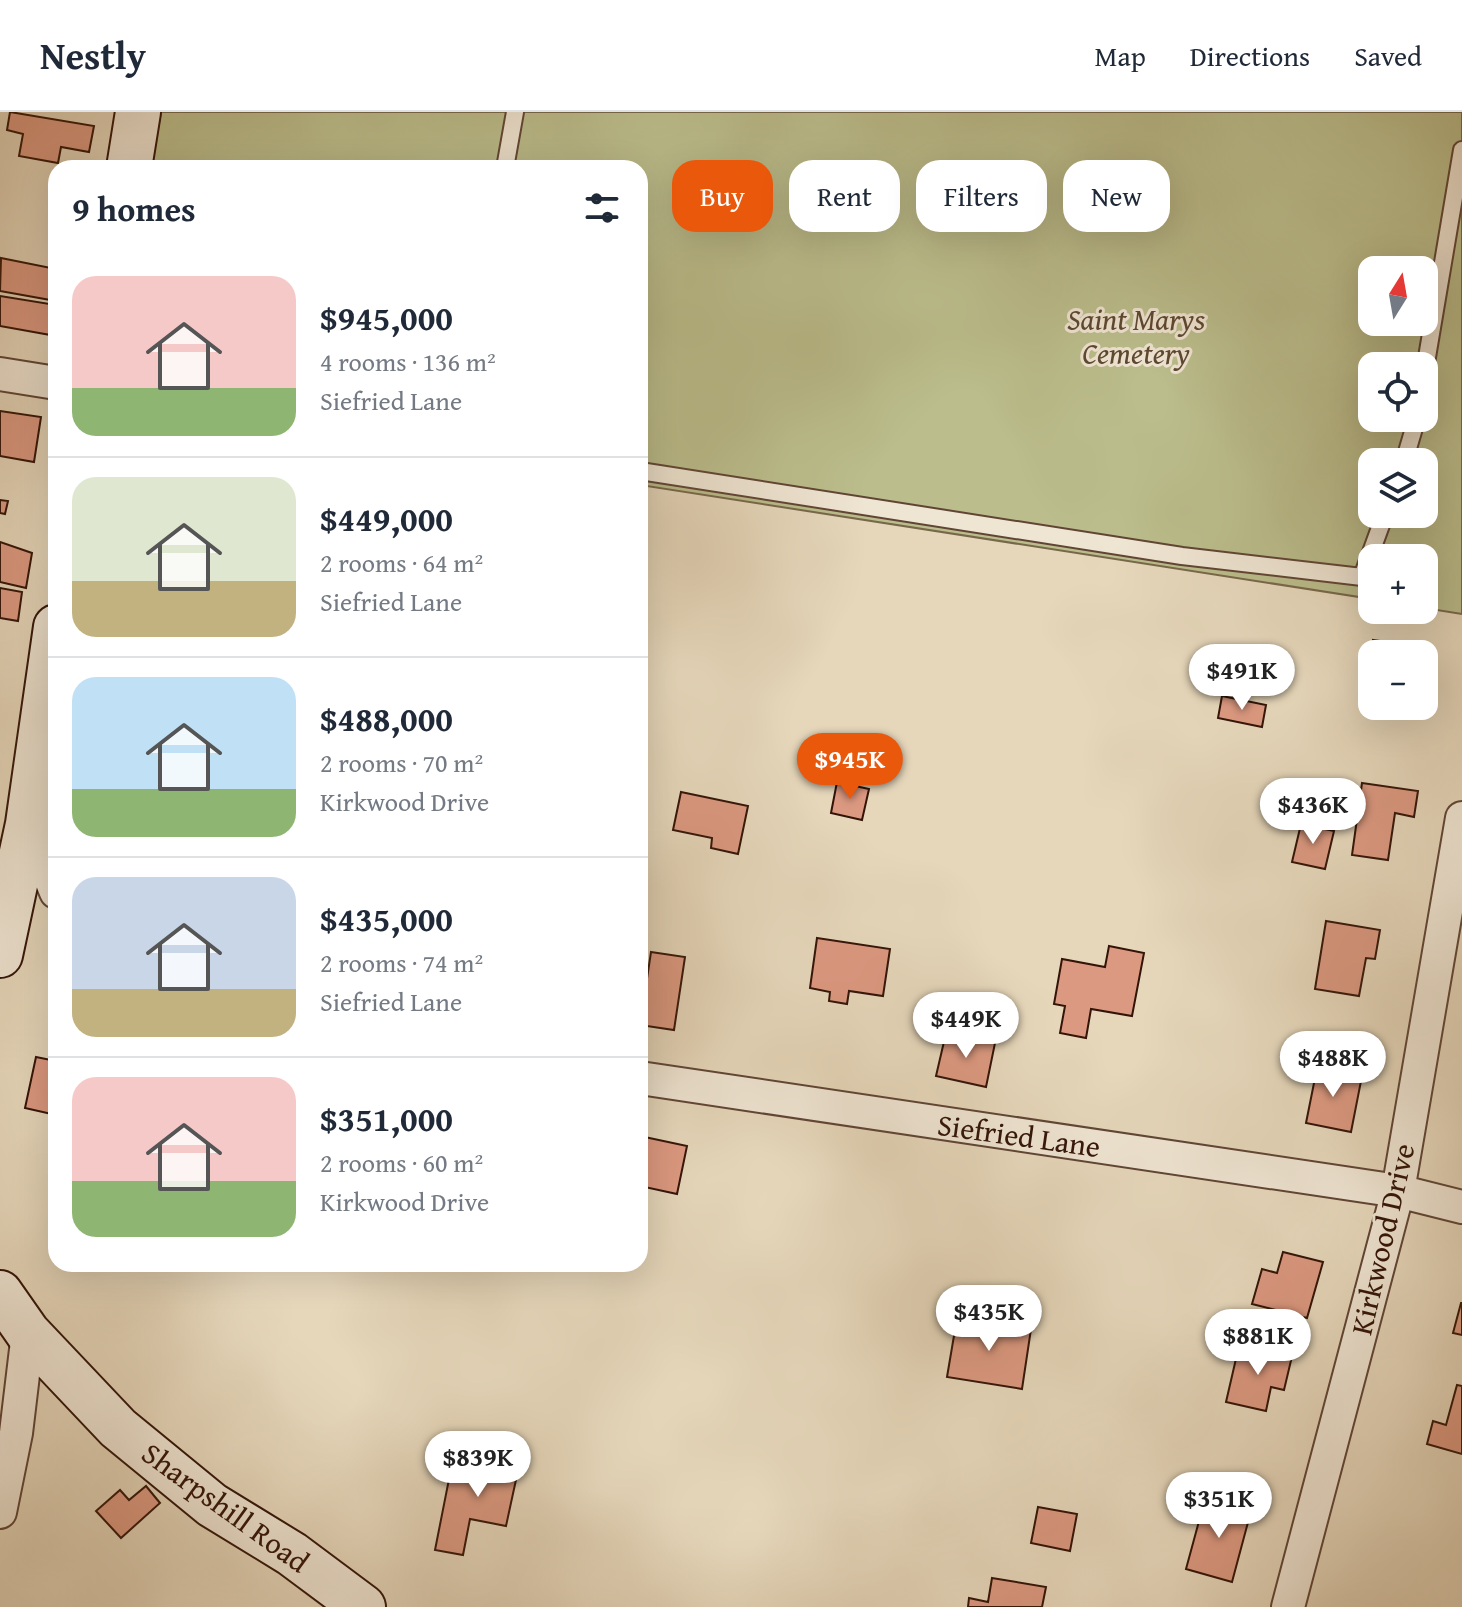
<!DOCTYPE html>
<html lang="en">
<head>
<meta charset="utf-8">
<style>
	:root { --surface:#fff; --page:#f2f2f3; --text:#1f2937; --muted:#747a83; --line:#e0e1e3; --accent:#ea580c }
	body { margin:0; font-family:"Gentium Book Plus",serif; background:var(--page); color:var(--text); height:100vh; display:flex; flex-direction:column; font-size:30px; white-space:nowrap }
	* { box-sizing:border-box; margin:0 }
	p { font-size:26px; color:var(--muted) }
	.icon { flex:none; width:44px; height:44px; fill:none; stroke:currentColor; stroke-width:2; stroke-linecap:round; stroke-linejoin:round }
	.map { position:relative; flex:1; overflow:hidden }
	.panel { position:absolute; left:48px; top:48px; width:600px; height:1112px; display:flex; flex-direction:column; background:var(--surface); border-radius:24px; box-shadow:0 8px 32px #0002 }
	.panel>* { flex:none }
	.top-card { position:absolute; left:672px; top:48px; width:670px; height:72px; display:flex; gap:16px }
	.needle { width:52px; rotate:11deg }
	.buttons { position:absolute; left:1358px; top:144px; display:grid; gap:16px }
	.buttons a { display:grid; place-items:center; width:80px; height:80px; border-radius:16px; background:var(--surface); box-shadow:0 8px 32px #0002; font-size:40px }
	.price { position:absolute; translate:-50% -68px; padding:0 18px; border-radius:28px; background:#fff; color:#222; font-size:26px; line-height:52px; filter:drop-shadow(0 2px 4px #0008) }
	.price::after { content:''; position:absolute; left:50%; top:48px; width:24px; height:18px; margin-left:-12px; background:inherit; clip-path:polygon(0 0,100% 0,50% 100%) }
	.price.on { background:var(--accent); color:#fff }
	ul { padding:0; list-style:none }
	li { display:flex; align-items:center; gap:24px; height:200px; padding:0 24px }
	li+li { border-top:2px solid var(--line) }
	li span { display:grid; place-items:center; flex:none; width:224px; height:160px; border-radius:24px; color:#555 }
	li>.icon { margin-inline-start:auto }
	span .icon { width:96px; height:96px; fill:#fffc; stroke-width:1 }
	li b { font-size:34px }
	h2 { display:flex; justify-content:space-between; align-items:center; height:96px; padding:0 24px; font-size:34px }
	.pill { padding:0 28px; border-radius:24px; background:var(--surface); box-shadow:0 8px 32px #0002; font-size:28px; line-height:72px }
	.pill.on { background:var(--accent); color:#fff }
	header { display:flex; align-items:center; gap:48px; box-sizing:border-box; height:112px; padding:0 40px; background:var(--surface); border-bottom:2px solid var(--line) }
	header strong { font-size:38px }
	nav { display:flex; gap:44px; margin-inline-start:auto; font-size:28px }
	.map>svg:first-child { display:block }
	.green { fill:#bbbd8c; stroke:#77684a; stroke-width:2; fill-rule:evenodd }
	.building { fill:#dc9981; stroke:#331408; stroke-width:2 }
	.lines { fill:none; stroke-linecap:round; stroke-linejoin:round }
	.lane-casing { stroke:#604535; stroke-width:20 }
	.street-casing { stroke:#604535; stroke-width:36 }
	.secondary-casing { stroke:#331408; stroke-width:48 }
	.lane { stroke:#efe5d3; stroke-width:16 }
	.street { stroke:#efe5d3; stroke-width:32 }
	.secondary { stroke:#efe5d3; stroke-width:44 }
	.labels { text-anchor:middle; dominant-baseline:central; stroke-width:6; stroke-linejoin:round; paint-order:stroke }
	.park-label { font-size:30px; font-style:italic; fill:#5c4730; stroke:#efe5d3 }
	.street-label { font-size:30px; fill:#331408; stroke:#efe5d3 }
</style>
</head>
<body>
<header>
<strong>Nestly</strong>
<nav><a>Map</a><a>Directions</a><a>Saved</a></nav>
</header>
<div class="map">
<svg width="1462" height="1495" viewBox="0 0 1462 1495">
	<rect width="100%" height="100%" fill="#e6d7bb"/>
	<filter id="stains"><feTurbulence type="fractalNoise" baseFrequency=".0025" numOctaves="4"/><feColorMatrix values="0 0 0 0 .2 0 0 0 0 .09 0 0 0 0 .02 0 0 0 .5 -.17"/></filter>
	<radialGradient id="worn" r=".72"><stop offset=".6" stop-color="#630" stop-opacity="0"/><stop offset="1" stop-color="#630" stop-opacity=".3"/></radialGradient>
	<!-- green -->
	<path class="green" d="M161,0H1462V502L1424,496V446H1372V487L640,373V56H151ZM1372,158H1424V210H1372ZM1372,254H1424V306H1372ZM1372,350H1424V402H1372Z"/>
	<!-- building -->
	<g class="building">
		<polygon points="10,0 94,14 89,40 61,35 58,51 19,44 23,22 7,18"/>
		<polygon points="1,146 56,157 56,189 0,179"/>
		<polygon points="0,184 56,193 56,224 0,214"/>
		<polygon points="0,299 41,305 34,350 0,344"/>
		<polygon points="640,378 646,379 641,414 640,413"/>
		<polygon points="0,388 8,389 5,402 0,401"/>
		<polygon points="0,430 32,441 26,476 0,470"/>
		<polygon points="0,476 22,480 18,509 0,506"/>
		<polygon points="1373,528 1416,534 1415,542 1372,542 1372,594 1408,594 1407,603 1364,598"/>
		<polygon points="1222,584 1266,593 1262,615 1218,606"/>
		<polygon points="837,670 869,677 862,708 831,701"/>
		<polygon points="1362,671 1418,679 1414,705 1395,701 1388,748 1352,743"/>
		<polygon points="681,680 748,694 738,742 711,736 712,726 673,718"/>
		<polygon points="1301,712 1334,719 1325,757 1292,750"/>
		<polygon points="1326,809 1380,818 1375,847 1366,846 1359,884 1315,877"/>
		<polygon points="817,826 890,837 883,884 849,879 847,892 829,889 830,880 810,876"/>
		<polygon points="1109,834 1144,841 1132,904 1091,897 1086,926 1060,921 1065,894 1054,892 1062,847 1105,855"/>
		<polygon points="651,840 685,845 674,918 640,913"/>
		<polygon points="946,921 995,931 986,975 936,964"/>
		<polygon points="36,945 56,949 56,1003 25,996"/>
		<polygon points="1319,946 1336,950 1333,963 1361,969 1351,1020 1306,1011"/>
		<polygon points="640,1024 687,1034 677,1082 640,1074"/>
		<polygon points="1283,1140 1323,1150 1307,1206 1252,1192 1262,1157 1277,1161"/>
		<polygon points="1461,1191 1462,1191 1462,1223 1453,1221"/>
		<polygon points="957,1206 1031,1217 1022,1277 947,1265"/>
		<polygon points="1262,1233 1293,1240 1284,1278 1271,1275 1266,1299 1226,1290 1238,1238 1259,1243"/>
		<polygon points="1457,1273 1462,1274 1462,1342 1427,1332 1433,1309 1446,1313"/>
		<polygon points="490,1334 522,1340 506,1414 470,1407 463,1443 435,1438 451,1357 483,1364"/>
		<polygon points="146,1374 160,1391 121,1426 96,1399 120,1378 129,1388"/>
		<polygon points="1205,1387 1251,1399 1232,1470 1186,1457"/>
		<polygon points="1038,1395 1077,1402 1070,1439 1031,1431"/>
		<polygon points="992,1466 1046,1475 1042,1495 968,1495 969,1486 988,1490"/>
	</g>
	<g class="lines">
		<defs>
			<g id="lane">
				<polyline points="505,56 515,0"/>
				<polyline points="1424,263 1462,38"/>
				<polyline points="1404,350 1417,306"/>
				<polyline points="640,359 1182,444 1362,465 1385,402"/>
			</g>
			<g id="street">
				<polyline points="0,262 56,271"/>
				<polyline points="28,712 56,780"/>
				<polyline points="640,966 1398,1079 1462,1095"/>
				<polyline points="0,1400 16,1321 28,1221"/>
				<polyline points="1288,1495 1398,1079 1462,706"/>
			</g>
			<g id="secondary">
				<polyline points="129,56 138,0"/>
				<polyline points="0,843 28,712 56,515"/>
				<polyline points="0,1181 28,1221 118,1316 212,1393 292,1442 363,1495"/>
			</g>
		</defs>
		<!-- lane casing -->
		<use href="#lane" class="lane-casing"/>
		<!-- street casing -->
		<use href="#street" class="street-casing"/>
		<!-- secondary casing -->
		<use href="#secondary" class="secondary-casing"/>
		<!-- lane -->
		<use href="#lane" class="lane"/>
		<!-- street -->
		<use href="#street" class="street"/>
		<!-- secondary -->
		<use href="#secondary" class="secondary"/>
	</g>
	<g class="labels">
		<!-- park labels -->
		<g class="park-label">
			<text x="1136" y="207">Saint Marys<tspan x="1136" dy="34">Cemetery</tspan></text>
		</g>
		<!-- street labels -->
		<g class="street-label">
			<text transform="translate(1019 1023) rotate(8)">Siefried Lane</text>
			<text transform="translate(1382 1127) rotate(-77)">Kirkwood Drive</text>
			<text transform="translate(226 1395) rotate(36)">Sharpshill Road</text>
		</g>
	</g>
	<rect width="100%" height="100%" filter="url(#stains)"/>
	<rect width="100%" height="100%" fill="url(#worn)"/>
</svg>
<div class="buttons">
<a><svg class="needle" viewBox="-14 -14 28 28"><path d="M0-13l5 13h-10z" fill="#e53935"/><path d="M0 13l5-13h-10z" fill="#747a83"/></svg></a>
<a><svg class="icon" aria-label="locate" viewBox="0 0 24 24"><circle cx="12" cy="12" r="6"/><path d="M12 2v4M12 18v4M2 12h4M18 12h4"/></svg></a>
<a><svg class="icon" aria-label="layers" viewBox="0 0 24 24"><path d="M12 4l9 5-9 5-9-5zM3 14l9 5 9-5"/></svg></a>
<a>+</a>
<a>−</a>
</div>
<b class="price" style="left:1242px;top:600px">$491K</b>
<b class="price on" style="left:850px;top:689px">$945K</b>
<b class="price" style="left:1313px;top:734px">$436K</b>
<b class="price" style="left:966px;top:948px">$449K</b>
<b class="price" style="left:1333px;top:987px">$488K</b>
<b class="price" style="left:989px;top:1241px">$435K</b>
<b class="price" style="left:1258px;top:1265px">$881K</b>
<b class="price" style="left:478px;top:1387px">$839K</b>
<b class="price" style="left:1219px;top:1428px">$351K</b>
<div class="top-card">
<a class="pill on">Buy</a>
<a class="pill">Rent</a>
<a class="pill">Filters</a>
<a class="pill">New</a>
</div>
<section class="panel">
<h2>9 homes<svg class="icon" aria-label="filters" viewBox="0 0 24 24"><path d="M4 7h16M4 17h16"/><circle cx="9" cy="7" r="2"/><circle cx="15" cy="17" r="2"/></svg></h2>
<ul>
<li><span style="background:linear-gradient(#f6c9c9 70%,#8fb573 0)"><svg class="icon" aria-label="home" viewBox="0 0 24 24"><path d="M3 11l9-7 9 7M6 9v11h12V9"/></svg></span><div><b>$945,000</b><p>4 rooms · 136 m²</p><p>Siefried Lane</p></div></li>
<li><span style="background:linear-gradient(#dfe7d0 65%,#c2b280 0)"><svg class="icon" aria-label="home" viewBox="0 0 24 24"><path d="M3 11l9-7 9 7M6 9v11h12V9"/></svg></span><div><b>$449,000</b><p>2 rooms · 64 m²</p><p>Siefried Lane</p></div></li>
<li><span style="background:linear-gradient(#bfe0f5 70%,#8fb573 0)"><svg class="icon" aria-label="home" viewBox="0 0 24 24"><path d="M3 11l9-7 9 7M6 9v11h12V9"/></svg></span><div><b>$488,000</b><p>2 rooms · 70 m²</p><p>Kirkwood Drive</p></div></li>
<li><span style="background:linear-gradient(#c9d6e8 70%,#c2b280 0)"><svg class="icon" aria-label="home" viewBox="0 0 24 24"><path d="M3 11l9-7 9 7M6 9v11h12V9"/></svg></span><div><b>$435,000</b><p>2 rooms · 74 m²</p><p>Siefried Lane</p></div></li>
<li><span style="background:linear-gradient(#f6c9c9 65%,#8fb573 0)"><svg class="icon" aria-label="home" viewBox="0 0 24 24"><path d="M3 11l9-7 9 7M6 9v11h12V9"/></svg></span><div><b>$351,000</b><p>2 rooms · 60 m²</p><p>Kirkwood Drive</p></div></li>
</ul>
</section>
</div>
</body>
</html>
